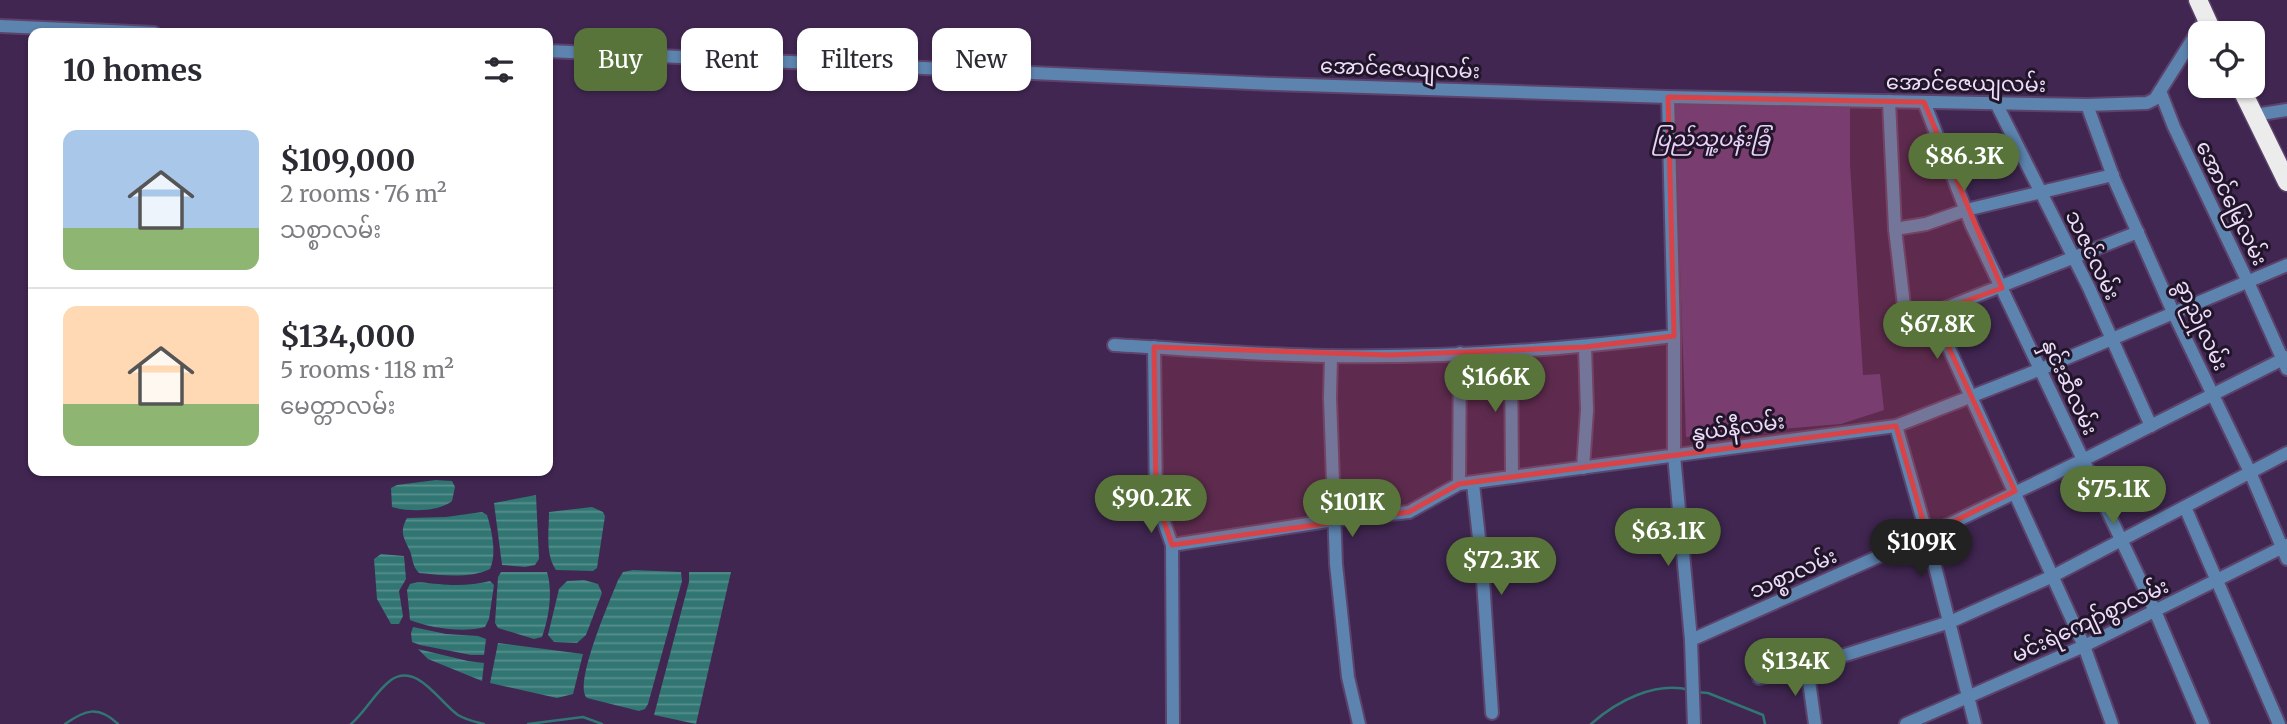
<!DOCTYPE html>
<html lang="en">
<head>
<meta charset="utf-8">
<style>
	:root { --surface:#fff; --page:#f2f2f3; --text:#2b2b33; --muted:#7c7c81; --line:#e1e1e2; --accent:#58743a }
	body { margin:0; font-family:Merriweather,"Noto Sans Myanmar",serif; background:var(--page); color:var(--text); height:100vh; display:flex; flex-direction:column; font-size:26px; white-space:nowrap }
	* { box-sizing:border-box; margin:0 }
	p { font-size:23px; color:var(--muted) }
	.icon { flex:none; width:38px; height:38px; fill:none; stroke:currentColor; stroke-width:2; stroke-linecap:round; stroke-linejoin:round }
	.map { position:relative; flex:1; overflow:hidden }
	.drawer { position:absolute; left:28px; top:28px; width:525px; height:448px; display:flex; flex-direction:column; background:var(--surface); border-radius:14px; box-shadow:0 2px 5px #0004 }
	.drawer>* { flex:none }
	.top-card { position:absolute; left:574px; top:28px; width:665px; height:63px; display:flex; gap:14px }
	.controls { position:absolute; left:2188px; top:21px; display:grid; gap:14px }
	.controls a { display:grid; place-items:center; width:77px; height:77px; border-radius:14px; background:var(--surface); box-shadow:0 2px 5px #0004; font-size:35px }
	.price { position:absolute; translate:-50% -60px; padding:0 16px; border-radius:24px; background:var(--accent); color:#fff; font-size:23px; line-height:46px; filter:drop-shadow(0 2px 4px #0008) }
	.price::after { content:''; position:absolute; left:50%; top:42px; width:21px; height:16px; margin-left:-10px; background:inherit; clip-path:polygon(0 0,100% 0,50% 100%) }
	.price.on { background:#222; color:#fff }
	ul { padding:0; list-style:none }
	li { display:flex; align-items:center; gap:21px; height:175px; padding:0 35px }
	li+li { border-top:2px solid var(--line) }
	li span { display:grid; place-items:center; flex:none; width:196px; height:140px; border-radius:14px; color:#555 }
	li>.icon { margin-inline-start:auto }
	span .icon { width:84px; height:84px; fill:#fffc; stroke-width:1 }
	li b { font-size:30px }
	h2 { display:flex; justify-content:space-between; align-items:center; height:84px; padding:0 35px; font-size:30px }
	.chip { padding:0 24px; border-radius:14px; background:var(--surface); box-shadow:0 2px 5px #0004; font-size:24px; line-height:63px }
	.chip.on { background:var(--accent); color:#fff }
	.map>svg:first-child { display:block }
	.park { fill:#623d7a }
	.water { fill:url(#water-rules) }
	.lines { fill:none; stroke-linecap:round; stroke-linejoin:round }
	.stream { stroke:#317672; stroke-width:2.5 }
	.minor-casing { stroke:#5c436c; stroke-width:16 }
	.highway-casing { stroke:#5c436c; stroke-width:21 }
	.minor { stroke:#5c84ae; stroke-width:12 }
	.highway { stroke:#ebeceb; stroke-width:18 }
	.marked { fill:#d94347; fill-opacity:0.2; stroke:#d94347; stroke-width:5; stroke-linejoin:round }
	.labels { text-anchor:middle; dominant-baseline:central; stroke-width:6; stroke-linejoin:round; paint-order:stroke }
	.street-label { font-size:21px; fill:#edddf9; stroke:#211529 }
	.park-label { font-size:21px; font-style:italic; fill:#e9d2fa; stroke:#211529 }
</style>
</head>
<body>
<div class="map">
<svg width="2287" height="724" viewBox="0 0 2287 724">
	<defs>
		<pattern id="water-rules" width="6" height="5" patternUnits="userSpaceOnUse" patternTransform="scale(1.75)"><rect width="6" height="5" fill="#317672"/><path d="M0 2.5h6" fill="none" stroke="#598f8e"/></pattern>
	</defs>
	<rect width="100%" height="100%" fill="#402651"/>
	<!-- park -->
	<polygon class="park" points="1674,101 1850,105 1850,164 1863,375 1880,374 1884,410 1841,424 1686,437"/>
	<!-- water -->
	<g class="water">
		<path d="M436,480L452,481L455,487L452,501C439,512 408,512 392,507L391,488L397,485Z"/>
		<polygon points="536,495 539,559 535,565 525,567 502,565 494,503"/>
		<path d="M592,507L603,512L605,516L597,568L593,571L556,570C545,555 549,531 549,512Z"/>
		<path d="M482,512L487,515C492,531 497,554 490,569C469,579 441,575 419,573C412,566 413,559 410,551C404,538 399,532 407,518L446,517Z"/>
		<polygon points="381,554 404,556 406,579 399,591 403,616 399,624 391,624 377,599 374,559"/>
		<path d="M633,570L681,572L682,581L648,704L645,709L639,711L587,698C573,684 610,601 618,580L623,572Z"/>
		<path d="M501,572H547C553,592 549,617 542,637L534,639L498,628L495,623L498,577Z"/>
		<polygon points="689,572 731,572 696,724 654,715 689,582"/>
		<polygon points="584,580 598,584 602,593 586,635 577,643 554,642 548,635 559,589 567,581"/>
		<path d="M490,581L494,585L489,619L485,627C464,633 429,628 410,620L407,590L410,584C421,580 428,584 439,584C455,586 475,585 490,581Z"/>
		<polygon points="413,627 446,634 478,636 486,639 484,655 471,655 420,645 412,642 411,633"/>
		<polygon points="498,643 583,654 573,694 557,698 490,683"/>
		<polygon points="418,649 468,661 484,663 482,681 428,659"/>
	</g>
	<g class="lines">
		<!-- stream -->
		<g class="stream">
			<polyline points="1696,692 1708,693 1763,715 1765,724"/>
			<path d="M65,724C85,710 98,705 118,724"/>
			<path d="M351,724C366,711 375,692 391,680C417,662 440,703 458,715C466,720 476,722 484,724"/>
			<polyline points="528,724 583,717 602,724"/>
			<path d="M1591,724C1617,701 1655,681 1690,690"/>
		</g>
		<defs>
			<g id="minor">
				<polyline points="0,26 154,33"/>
				<polyline points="548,51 1274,84 1668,97 2087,105 2147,103 2155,99 2206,18"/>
				<polyline points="2160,91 2174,127 2248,282 2287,369"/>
				<polyline points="1668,97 1674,336 1674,455 1691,640 1694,724"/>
				<polyline points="1889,101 1895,229 1905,314 1908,317 1933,313 2138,232"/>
				<polyline points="1924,102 1972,226 2155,611 2203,724"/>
				<polyline points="1996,103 2089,288 2151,426"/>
				<polyline points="2087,105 2114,179 2173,312 2250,472 2287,559"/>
				<polyline points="2255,115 2287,110"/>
				<polyline points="1895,229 1926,224 1966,210 2113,175"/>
				<polyline points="1933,313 2084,646 2112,724"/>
				<path d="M1114,345C1185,349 1256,355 1328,356C1444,358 1560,350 1674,336"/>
				<polyline points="1154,347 1156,499 1172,545 1173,724"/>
				<polyline points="1511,352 1512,477"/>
				<polyline points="1331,356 1330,398 1336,564 1348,677 1359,724"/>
				<polyline points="1896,426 1927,535 1975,724"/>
				<polyline points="1583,468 1587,410 1585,347"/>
				<polyline points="1459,484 1460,353"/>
				<polyline points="1473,484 1482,565 1492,713"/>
				<polyline points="2185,507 2279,724"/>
				<polyline points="1172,545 1334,520 1409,512 1459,484 1896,426 2041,369 2287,265"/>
				<polyline points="1691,640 1927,535 2083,460 2287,357"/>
				<polyline points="1807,667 1815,724"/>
				<polyline points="1759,678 1807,667 1950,622 2053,576 2287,453"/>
				<polyline points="1906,724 2084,646 2287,545"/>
			</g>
			<g id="highway">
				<polyline points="2198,0 2213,33"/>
				<polyline points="2240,86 2287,182"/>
			</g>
		</defs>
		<!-- minor casing -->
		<use href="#minor" class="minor-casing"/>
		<!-- highway casing -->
		<use href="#highway" class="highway-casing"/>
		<!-- minor -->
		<use href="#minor" class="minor"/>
		<!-- highway -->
		<use href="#highway" class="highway"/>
	</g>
	<!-- marked area -->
	<path class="marked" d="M1668,97L1924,102L2002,288L1933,313L2015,491L1927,535L1896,426L1459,484L1409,512L1172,545L1156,499L1154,347L1389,355L1585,347L1674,336Z"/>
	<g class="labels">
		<!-- street labels -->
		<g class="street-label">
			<text transform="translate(1400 68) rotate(2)">အောင်ဇေယျလမ်း</text>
			<text transform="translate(1966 83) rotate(1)">အောင်ဇေယျလမ်း</text>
			<text transform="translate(2232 203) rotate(64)">အောင်မြေလမ်း</text>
			<text transform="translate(2093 255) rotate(64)">သဇင်လမ်း</text>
			<text transform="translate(2202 325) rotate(65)">ခွာညိုလမ်း</text>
			<text transform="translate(2070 387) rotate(65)">နှင်းဆီလမ်း</text>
			<text transform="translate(1738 427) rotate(-8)">နွယ်နီလမ်း</text>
			<text transform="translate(1793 573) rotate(-24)">သစ္စာလမ်း</text>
			<text transform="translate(2090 620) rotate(-25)">မင်းရဲကျော်စွာလမ်း</text>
		</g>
		<!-- park labels -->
		<g class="park-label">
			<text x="1711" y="138">ပြည်သူ့ပန်းခြံ</text>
		</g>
	</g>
</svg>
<div class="controls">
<a><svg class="icon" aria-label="locate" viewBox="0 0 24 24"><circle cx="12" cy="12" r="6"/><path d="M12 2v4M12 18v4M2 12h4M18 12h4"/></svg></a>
</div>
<b class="price" style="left:1964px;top:193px">$86.3K</b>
<b class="price" style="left:1937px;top:361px">$67.8K</b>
<b class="price" style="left:1495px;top:414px">$166K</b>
<b class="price" style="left:2113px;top:526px">$75.1K</b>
<b class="price" style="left:1151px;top:535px">$90.2K</b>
<b class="price" style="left:1352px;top:539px">$101K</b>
<b class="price" style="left:1668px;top:568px">$63.1K</b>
<b class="price on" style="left:1921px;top:579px">$109K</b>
<b class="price" style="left:1501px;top:597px">$72.3K</b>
<b class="price" style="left:1795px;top:698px">$134K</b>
<div class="top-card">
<a class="chip on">Buy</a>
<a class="chip">Rent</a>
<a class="chip">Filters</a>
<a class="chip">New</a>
</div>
<section class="drawer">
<h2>10 homes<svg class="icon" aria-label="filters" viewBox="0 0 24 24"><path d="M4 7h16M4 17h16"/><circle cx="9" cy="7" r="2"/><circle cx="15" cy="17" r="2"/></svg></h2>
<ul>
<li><span style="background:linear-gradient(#a9c7e8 70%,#8fb573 0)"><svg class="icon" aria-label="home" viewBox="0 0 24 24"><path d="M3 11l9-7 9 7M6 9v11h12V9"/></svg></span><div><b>$109,000</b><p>2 rooms · 76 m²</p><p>သစ္စာလမ်း</p></div></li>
<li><span style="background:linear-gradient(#ffd9b3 70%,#8fb573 0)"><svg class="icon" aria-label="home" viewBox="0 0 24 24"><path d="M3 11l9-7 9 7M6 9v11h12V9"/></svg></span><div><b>$134,000</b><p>5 rooms · 118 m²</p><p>မေတ္တာလမ်း</p></div></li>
</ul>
</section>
</div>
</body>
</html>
